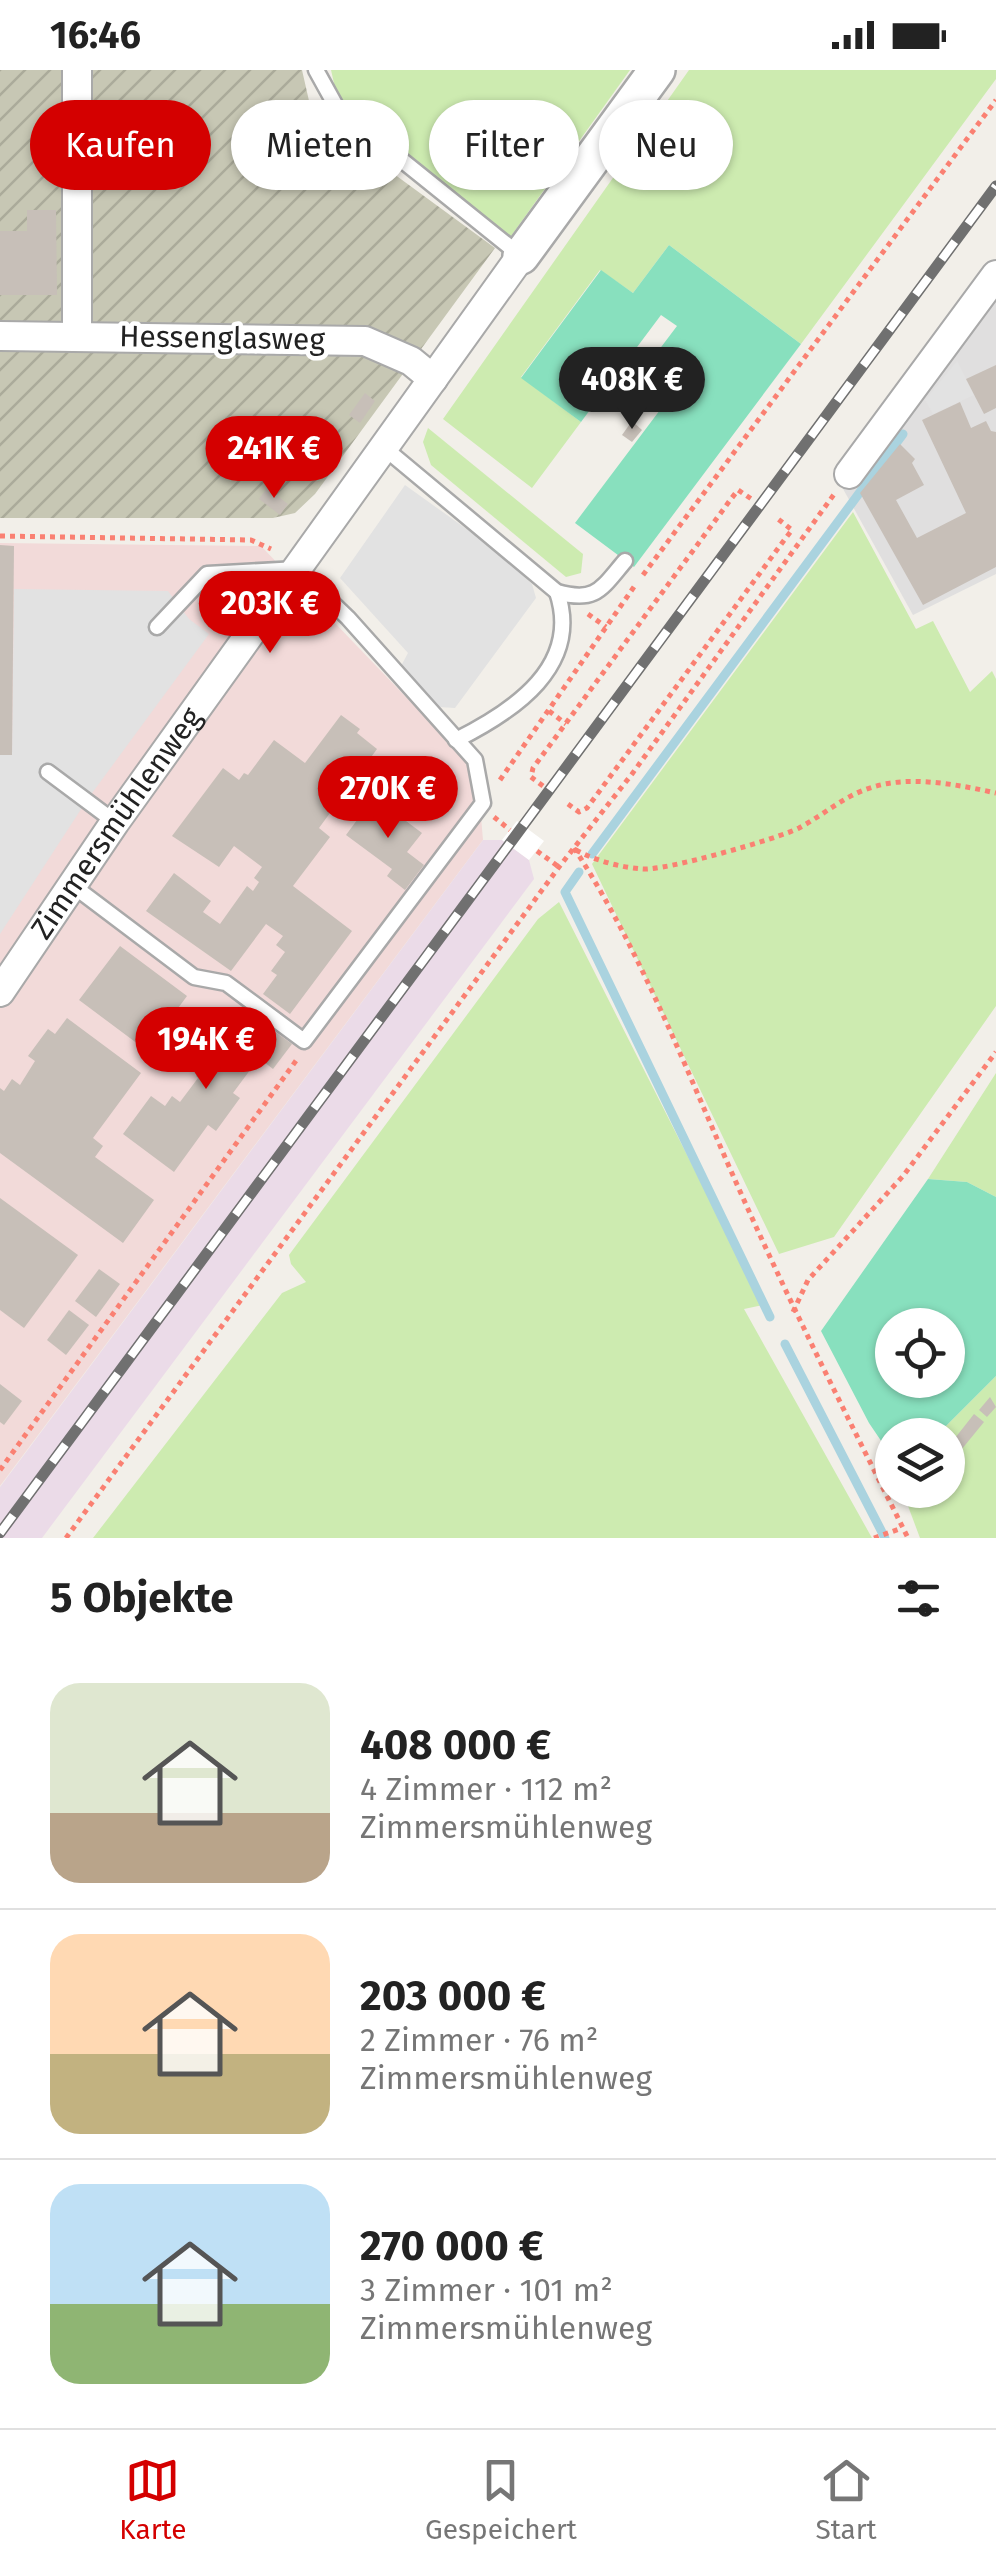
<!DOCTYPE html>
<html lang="de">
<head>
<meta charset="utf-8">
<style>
	:root { --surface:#fff; --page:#f6f6f6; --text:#222; --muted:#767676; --line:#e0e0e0; --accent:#d40000 }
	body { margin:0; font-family:"Fira Sans",sans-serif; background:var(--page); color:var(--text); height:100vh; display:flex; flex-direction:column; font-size:38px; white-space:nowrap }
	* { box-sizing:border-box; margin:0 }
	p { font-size:32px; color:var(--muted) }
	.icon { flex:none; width:55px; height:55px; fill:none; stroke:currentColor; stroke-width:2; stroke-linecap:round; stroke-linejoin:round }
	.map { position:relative; height:1468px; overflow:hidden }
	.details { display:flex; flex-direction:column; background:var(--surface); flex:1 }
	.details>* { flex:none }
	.guide { position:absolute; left:30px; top:30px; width:938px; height:90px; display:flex; gap:20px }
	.buttons { position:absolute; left:875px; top:1238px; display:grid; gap:20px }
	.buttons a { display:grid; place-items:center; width:90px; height:90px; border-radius:50%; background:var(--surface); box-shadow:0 2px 8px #0004; font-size:50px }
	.price { position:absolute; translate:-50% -85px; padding:0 22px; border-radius:35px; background:var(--accent); color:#fff; font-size:32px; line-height:65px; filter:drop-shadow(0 2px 5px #0008) }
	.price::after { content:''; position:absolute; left:50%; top:60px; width:30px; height:22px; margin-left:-15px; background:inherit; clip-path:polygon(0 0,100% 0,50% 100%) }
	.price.current { background:#222; color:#fff }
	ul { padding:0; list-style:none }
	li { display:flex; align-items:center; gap:30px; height:250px; padding:0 50px }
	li+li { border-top:2px solid var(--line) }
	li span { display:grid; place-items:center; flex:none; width:280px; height:200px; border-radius:30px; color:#555 }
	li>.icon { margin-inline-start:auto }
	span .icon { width:120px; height:120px; fill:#fffc; stroke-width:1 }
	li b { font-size:42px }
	h2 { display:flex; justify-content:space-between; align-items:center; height:120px; padding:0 50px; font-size:42px }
	.pill { padding:0 35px; border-radius:45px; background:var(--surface); box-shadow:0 2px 8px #0004; font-size:35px; line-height:90px }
	.pill.current { background:var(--accent); color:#fff }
	.status { display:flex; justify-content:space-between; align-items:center; height:70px; padding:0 50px; background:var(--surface); direction:ltr }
	.status svg { height:28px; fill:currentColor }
	.dock { display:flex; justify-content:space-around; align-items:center; height:140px; border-top:2px solid var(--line); background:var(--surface); font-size:28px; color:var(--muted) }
	.dock a { display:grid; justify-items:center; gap:5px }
	.dock .current { color:var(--accent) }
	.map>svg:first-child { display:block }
	.residential { fill:#e0dfdf }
	.commercial { fill:#f2dad9 }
	.industrial { fill:#ebdbe8 }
	.construction { fill:url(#construction-furrows) }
	.grass { fill:#cdebb0 }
	.pitch { fill:#88e0be; fill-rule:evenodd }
	.parking { fill:#e2e2e2 }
	.pier { fill:#fff }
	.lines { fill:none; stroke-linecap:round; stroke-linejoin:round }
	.stream { stroke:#aad3df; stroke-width:9 }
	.building { fill:#c7bfb8 }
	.service-casing { stroke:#a9a9a9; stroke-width:19 }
	.minor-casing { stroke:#a9a9a9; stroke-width:32 }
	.tertiary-casing { stroke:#a9a9a9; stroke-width:40 }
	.path { stroke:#fa8072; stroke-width:5; stroke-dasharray:5 5; stroke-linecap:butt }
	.service { stroke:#fff; stroke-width:14 }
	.minor { stroke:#fff; stroke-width:28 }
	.tertiary { stroke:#fff; stroke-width:35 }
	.rail-casing { stroke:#707070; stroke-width:11 }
	.rail { stroke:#fff; stroke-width:8; stroke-dasharray:22; stroke-linecap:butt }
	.labels { text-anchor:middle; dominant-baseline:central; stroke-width:9; stroke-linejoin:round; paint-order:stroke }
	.street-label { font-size:30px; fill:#222; stroke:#fff }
</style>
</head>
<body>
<div class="status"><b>16:46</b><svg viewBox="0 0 49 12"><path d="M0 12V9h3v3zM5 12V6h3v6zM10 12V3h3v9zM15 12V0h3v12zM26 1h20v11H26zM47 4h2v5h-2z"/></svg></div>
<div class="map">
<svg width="996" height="1468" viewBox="0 0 996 1468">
	<defs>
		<pattern id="construction-furrows" width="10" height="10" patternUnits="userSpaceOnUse" patternTransform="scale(2.5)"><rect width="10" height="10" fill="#c7c7b4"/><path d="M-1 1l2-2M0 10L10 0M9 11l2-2" fill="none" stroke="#abab9a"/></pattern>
	</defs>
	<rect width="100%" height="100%" fill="#f2efe9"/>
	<!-- residential -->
	<polygon class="residential" points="996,207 996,504 913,545 842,417"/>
	<!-- commercial -->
	<polygon class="commercial" points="0,473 261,476 477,701 483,770 0,1416"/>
	<!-- industrial -->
	<polygon class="industrial" points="483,770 502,770 529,790 534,809 42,1468 0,1468 0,1417"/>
	<!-- construction -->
	<polygon class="construction" points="0,0 302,0 312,44 495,178 315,424 295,443 273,448 0,448"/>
	<!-- grass -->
	<g class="grass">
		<polygon points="331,0 630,0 509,169 354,48 336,22"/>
		<polygon points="689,0 996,0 996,9 801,274 669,175 633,223 600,200 521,307 581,352 532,418 443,349"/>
		<polygon points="428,358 583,484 581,503 566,507 431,395 423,372"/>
		<polygon points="853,442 916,559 933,551 970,622 992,601 996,609 996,936 834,1167 779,1184 592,794"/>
		<polygon points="559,832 763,1235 744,1239 872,1468 93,1468 282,1223 306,1212 291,1194 289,1185 538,849"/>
		<polygon points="996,1003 996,1127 967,1112 928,1109"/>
		<polygon points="996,1306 996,1468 920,1468 902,1420 948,1420 948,1365 937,1365"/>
	</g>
	<!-- pitch -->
	<g class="pitch">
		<polygon points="669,175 801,274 634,497 575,453 666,332 637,309 677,256 661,245 581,352 521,308 601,200 633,223"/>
		<path d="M928,1109L967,1112L996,1127V1306L937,1365H892V1387L869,1353L821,1261ZM948,1255V1310H892V1255Z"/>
	</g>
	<!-- parking -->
	<g class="parking">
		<polygon points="957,291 974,325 933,344 925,330"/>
		<polygon points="405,415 493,478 532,514 536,528 455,638 439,637 401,596 408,583 340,508"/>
		<polygon points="14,519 168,521 189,549 209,564 87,730 0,864 0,685 12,684"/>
	</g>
	<!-- pier -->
	<polygon class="pier" points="517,751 544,771 529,790 502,770"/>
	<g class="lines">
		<!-- stream -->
		<g class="stream">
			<polyline points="592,784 903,364"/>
			<polyline points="579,802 565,822 770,1247"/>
			<polyline points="785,1274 885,1468"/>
		</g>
	</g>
	<!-- building -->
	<g class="building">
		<polygon points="27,140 56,140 57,225 0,225 0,161 27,161"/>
		<polygon points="996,295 996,338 984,344 966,309"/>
		<polygon points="365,323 375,331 360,353 349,345"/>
		<polygon points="960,332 971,358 986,351 991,361 996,362 996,497 923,535 860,423 900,374 915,389 912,393 924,415 896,430 917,468 966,443 922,350"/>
		<polygon points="632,351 642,360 632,372 622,365"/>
		<polygon points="267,418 288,434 280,445 259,429"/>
		<polygon points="0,475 14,476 12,685 0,685"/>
		<polygon points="341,645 360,659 357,663 377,679 319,758 330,767 293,816 352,861 290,944 263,924 277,905 271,901 285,882 276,875 283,866 266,854 231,901 146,841 174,803 211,831 203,842 220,854 247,816 253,821 259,812 254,808 262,797 234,776 219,797 172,766 223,698 239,710 244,703 248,705 274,670 305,693"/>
		<polygon points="374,727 422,763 407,782 424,795 405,820 387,806 392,799 346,765"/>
		<polygon points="120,876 187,926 156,968 175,980 162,999 143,985 146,980 79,930"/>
		<polygon points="245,940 292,974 273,999 259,988 233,1023 240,1028 216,1061 208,1055 174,1102 123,1064 151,1026 165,1036 172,1026 180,1032 198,1008 196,1006 206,991 202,988 220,965 224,968"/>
		<polygon points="67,948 141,1003 93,1068 103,1076 95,1087 154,1130 123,1173 0,1083 0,1018 4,1021 12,1009 20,1015 35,991 28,986 48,959 55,964"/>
		<polygon points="0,1128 78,1185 24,1258 0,1240"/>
		<polygon points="99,1199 120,1214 96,1247 75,1231"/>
		<polygon points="69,1240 89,1255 66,1285 47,1270"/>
		<polygon points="0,1314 22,1331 4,1355 0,1352"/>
		<polygon points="990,1327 996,1337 987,1347 979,1340"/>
		<polygon points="974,1344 984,1352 948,1396 948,1377"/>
	</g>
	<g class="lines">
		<defs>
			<g id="service">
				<polyline points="316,0 337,38 521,186"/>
				<path d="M382,376L557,522C596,533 601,519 625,491"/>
				<path d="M456,670C514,641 582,596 557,522"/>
				<polyline points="48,702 115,752"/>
				<polyline points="72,815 194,907 226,913 304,971 483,733 475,690 348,548 297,499 207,504 157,557"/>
			</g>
			<g id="minor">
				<polyline points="77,265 77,0"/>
				<polyline points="0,266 365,271 411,291 433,309"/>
				<polyline points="849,404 996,205"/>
				<path id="s1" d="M0,922L115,752L521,186"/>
			</g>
			<polyline id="tertiary" points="521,186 657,0"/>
		</defs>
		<!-- service casing -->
		<use href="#service" class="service-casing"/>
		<!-- minor casing -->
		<use href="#minor" class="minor-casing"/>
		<!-- tertiary casing -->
		<use href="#tertiary" class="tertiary-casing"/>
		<!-- path -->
		<g class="path">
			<polyline points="0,466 251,470 271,479"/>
			<polyline points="643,505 996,30"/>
			<polyline points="588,544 606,557"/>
			<polyline points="549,641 566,654"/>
			<polyline points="500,710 636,514"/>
			<polyline points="543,716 531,707 533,698 731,429 738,420 753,430"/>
			<polyline points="568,734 579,742 587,738 785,469 792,460 778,449"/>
			<polyline points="494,747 510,760"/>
			<path d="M574,778C641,880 689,1007 739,1119C792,1238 850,1352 908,1468"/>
			<path d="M576,780C596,791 620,797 642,799C665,801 777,769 799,758C825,744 845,725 873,717C911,705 959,715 996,723"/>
			<polyline points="537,781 559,797"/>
			<polyline points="793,1242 808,1210 903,1106 996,982"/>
			<polyline points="0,1400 298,988"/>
			<polyline points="66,1468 559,797 632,704 835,423"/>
			<polyline points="874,1468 902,1458"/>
		</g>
		<!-- service -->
		<use href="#service" class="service"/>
		<!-- minor -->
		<use href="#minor" class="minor"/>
		<!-- tertiary -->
		<use href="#tertiary" class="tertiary"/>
		<defs>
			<polyline id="rail" points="0,1463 996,116"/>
		</defs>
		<!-- rail casing -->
		<use href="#rail" class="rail-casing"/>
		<!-- rail -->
		<use href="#rail" class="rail"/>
	</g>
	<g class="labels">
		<!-- street labels -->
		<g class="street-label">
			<text transform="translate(222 268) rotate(1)">Hessenglasweg</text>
			<text stroke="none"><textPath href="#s1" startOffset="205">Zimmersmühlenweg</textPath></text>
		</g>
	</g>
</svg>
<div class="buttons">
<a><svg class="icon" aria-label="locate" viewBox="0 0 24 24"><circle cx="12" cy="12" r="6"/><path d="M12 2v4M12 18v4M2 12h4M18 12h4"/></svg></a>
<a><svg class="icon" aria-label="layers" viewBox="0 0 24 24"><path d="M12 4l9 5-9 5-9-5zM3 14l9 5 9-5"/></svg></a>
</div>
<b class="price current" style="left:632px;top:362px">408K €</b>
<b class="price" style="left:274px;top:431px">241K €</b>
<b class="price" style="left:270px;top:586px">203K €</b>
<b class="price" style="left:388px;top:771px">270K €</b>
<b class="price" style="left:206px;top:1022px">194K €</b>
<div class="guide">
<a class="pill current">Kaufen</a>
<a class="pill">Mieten</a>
<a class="pill">Filter</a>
<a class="pill">Neu</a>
</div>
</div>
<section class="details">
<h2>5 Objekte<svg class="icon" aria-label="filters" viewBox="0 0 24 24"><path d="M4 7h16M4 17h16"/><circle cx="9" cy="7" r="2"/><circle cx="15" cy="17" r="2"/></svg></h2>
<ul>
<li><span style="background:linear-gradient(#dfe7d0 65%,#b9a48a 0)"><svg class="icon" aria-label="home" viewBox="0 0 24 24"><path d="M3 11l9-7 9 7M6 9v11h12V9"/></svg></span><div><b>408 000 €</b><p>4 Zimmer · 112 m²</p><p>Zimmersmühlenweg</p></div></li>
<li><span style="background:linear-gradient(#ffd9b3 60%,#c2b280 0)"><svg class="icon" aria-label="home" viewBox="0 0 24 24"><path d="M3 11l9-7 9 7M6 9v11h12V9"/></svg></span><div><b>203 000 €</b><p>2 Zimmer · 76 m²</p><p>Zimmersmühlenweg</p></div></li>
<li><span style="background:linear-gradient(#bfe0f5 60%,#8fb573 0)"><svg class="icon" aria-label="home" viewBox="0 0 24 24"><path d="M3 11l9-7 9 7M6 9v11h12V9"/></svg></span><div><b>270 000 €</b><p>3 Zimmer · 101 m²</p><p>Zimmersmühlenweg</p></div></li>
</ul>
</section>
<nav class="dock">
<a class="current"><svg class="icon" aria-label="map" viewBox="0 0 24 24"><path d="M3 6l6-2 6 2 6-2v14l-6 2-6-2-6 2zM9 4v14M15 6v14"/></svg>Karte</a>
<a><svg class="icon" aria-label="saved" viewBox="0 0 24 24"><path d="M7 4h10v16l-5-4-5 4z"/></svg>Gespeichert</a>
<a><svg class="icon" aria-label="home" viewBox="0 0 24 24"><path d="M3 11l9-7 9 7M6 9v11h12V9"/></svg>Start</a>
</nav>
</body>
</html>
